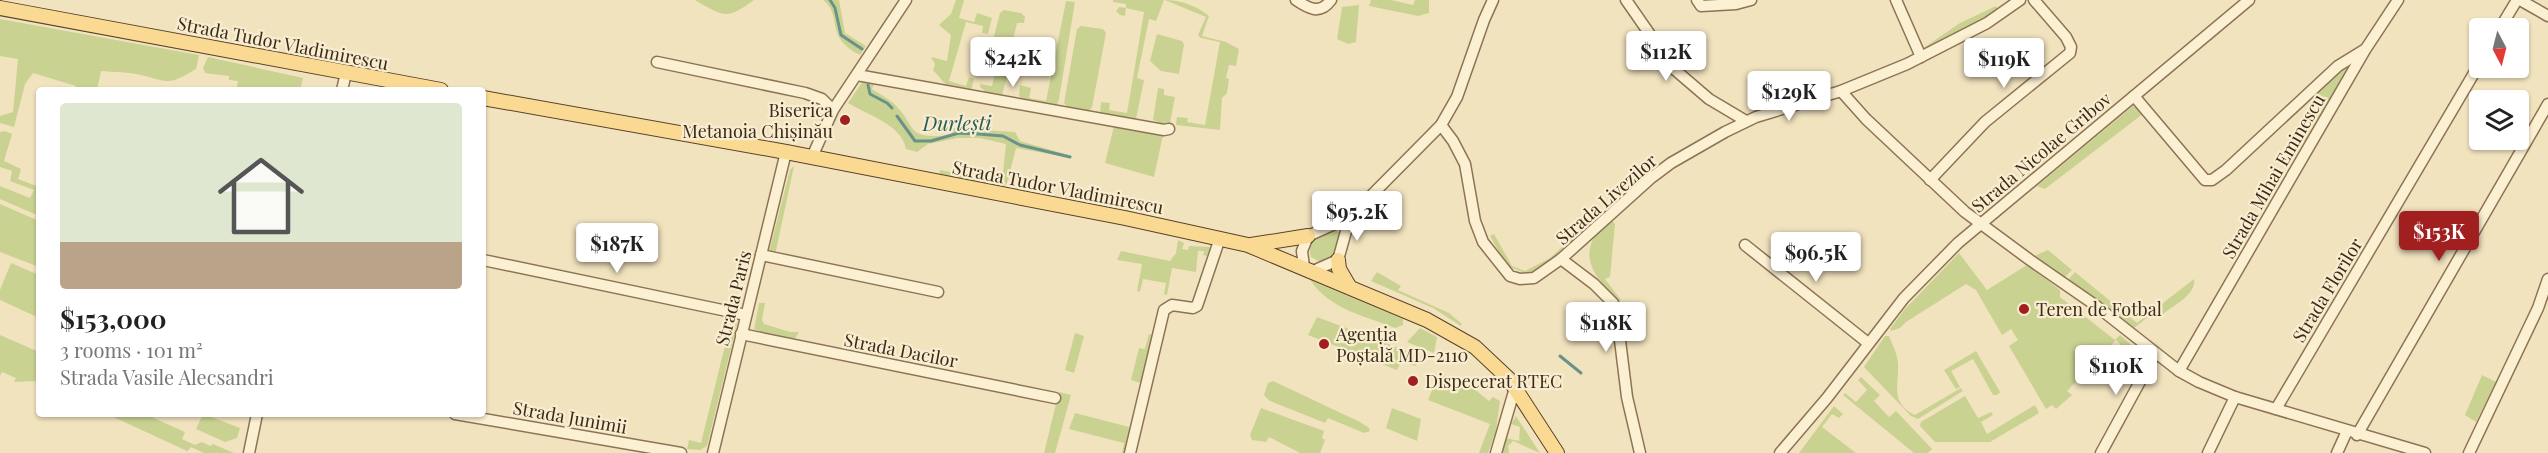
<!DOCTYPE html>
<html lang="en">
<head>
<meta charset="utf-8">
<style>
	:root { --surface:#fff; --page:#f2f2f2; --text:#222; --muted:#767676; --line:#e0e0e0; --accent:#a21f20 }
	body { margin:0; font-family:"Playfair Display",serif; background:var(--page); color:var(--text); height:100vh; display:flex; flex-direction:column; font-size:22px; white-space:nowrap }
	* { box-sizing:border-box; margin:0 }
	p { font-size:20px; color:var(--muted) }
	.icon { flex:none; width:33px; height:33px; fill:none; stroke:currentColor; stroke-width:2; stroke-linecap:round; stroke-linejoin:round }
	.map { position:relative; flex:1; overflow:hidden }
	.details { position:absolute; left:36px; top:87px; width:450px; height:330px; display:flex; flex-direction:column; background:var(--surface); border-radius:6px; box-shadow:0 2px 4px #0004 }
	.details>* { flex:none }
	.needle { width:39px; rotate:173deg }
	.fabs { position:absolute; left:2469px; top:18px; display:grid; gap:12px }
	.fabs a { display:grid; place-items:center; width:60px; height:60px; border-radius:6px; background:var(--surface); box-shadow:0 2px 4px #0004; font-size:30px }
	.price { position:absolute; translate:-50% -51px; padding:0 14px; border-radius:6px; background:#fff; color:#222; font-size:20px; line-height:39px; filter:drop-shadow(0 2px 3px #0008) }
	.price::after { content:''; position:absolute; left:50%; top:36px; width:18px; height:14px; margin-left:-9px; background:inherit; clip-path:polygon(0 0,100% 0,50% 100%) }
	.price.on { background:var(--accent); color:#fff }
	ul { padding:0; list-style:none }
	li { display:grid; align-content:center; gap:12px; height:318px; padding:0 24px }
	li+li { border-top:2px solid var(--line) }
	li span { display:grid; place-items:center; height:186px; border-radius:6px; color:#555 }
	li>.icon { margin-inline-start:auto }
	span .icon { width:108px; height:108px; fill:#fffc; stroke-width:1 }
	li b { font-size:26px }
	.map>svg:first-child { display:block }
	.green { fill:#cad292 }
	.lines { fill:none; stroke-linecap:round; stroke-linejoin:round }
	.stream { stroke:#699388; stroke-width:3 }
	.minor-casing { stroke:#8d7355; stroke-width:13 }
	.major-casing { stroke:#5a412a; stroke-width:16 }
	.minor { stroke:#fcf0d3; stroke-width:10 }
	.major { stroke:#fada93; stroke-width:14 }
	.poi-dot { fill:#a21f20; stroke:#f9edd0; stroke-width:2 }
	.labels { text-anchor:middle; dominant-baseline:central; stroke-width:4.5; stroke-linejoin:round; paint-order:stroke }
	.street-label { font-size:18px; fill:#3b2b1b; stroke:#f9edd0 }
	.poi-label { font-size:18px; fill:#3b2b1b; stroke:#f9edd0; text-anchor:start }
	.water-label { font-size:20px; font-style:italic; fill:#295c59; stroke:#f9edd0 }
</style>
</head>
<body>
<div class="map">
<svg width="2548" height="453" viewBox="0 0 2548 453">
	<rect width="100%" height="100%" fill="#f2e3bf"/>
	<!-- green -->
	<g class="green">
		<path d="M695,0H754C727,20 724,17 695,0Z"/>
		<path d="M823,0H839L845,33L866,46L860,55C823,36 844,17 823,0Z"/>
		<polygon points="956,0 964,0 959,18 974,22 977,13 992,18 988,34 982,33 983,26 966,22 949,81 966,86 969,77 974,79 971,91 948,87 933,70 935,64 931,57 947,61 951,35 939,25 951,14"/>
		<polygon points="1113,0 1164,0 1156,21 1149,19 1137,78 1144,80 1136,119 1100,116 1101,102 1110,103 1109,110 1127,113 1144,12 1126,8 1125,16 1120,15 1116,11 1119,7 1126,8 1126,4 1113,2"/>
		<path d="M1165,0C1181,0 1197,6 1209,16L1202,36L1226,42L1239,49L1236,66L1229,65L1226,78L1229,79L1227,93L1222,98L1220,130L1176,125L1177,117L1188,118L1187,122L1205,125L1220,42L1201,38L1198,35L1206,17Z"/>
		<polygon points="1371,0 1391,0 1413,5 1415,0 1429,0 1429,13 1418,16 1369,6"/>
		<polygon points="1066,1 1075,2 1059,99 1056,107 1021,99 1019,96 1020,85 1031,88 1029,98 1046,101"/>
		<polygon points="1359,5 1356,42 1348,44 1337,39 1342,7"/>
		<polygon points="1996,6 1998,10 1926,50 1922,49 1960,23"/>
		<polygon points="1004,10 1021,13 1025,17 1024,23 1017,23 1011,48 1020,51 1017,69 1008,73 1002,95 986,92 980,87 980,84 992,86 997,65 992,63 997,58 1001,46 992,44 1000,13"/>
		<path d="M0,19L199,55L196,69C168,86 169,82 141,75C128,72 114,72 101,71L97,90H75L76,86L33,73L25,84L14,127L0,123V116L13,112L18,59L0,56Z"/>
		<polygon points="1081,26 1103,29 1106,33 1092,107 1089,111 1068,108 1064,103 1077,29"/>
		<polygon points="1157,34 1182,41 1184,44 1179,74 1161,71 1150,61"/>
		<polygon points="208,57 303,78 300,90 236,90 238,81 229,80 229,76 205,73 203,68"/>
		<polygon points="2344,64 2349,69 2306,142 2304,141 2324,106 2312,95"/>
		<path d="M863,81L874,84L872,89C878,93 886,97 892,102C919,126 902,140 951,135L953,128L1015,132L1020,141L1072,156L1071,158L1016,148L1007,183L1003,187L939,176L940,170L1002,182L1006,144L980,138H958L928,144L917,152L906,149C902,125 868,115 848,103Z"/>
		<polygon points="1158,88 1164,89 1164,95 1175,97 1170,123 1163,124 1153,120"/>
		<polygon points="2133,106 2144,113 2045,189 2037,186"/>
		<polygon points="1114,126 1163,135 1154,177 1105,163"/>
		<polygon points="5,131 12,134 4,161 21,169 18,179 39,187 39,216 0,199 0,186 30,198 34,190 10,181 12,171 0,167 0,132"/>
		<polygon points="794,166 775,255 769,252 790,170"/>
		<polygon points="0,204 39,221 39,267 0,252"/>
		<polygon points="1595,213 1600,219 1541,267 1528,274 1507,266 1490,236 1494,234 1512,266 1525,271 1550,258 1592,220"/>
		<path d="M1611,219L1615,224L1610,277L1605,279L1621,300L1619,302C1603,285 1578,262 1595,236C1598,230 1606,224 1611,219Z"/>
		<path d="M1334,229L1340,233L1333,257L1322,263L1311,257C1306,240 1322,236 1334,229Z"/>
		<polygon points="1178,240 1184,243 1182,249 1188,250 1189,246 1210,247 1207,256 1203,255 1204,251 1198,251 1196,272 1172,268 1167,295 1164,294 1166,283 1143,279 1140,292 1137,291 1142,264 1117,260 1121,251 1170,261 1176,253"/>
		<polygon points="2048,250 2072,270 2064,278 2032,257"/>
		<polygon points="1959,253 1987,290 2027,265 2060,290 2060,297 2115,340 2120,335 2147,359 2134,379 2129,375 2137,364 2125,354 2127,351 2116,340 2067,391 2072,395 2056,409 2052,405 2046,409 2009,346 2018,340 2011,329 2002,335 1976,290 1966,284 1906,322 1900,328 1891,331 1890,329 1905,309"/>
		<polygon points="11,263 39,275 39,318 0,300 0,290"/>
		<polygon points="1377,272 1401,286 1398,290 1449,313 1462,324 1461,326 1433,308 1371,281"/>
		<path d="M2075,272L2137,323L2194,279C2197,294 2173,306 2163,314L2155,311L2133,329L2068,280Z"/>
		<path d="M1310,280L1403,319V325L1395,328C1363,315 1331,310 1310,280Z"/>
		<path d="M759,303H765L762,320L764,324L790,332H799L793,342C779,339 768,334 754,329Z"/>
		<polygon points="732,317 737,324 707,446 700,450 687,449 689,440 701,443"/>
		<polygon points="1317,317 1420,356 1416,366 1401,362 1397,370 1308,335"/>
		<polygon points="1420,328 1437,337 1434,353 1407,342"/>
		<polygon points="1075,333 1084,336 1074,373 1065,370"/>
		<polygon points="1149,334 1155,335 1144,384 1131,380 1139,348 1145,349"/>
		<polygon points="0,335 39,352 39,381 14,382 16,378 2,372 0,376"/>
		<path d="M1885,336H1889C1892,344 1898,355 1898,364C1899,385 1890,403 1915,415L1961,388L1963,391L1918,419L1911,416L1864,367Z"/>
		<polygon points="1976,351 2000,392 1997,395 1993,395 1973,359 1951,371 1960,387 1956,389 1944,370"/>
		<polygon points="1439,373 1466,389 1469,385 1489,401 1493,397 1500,401 1496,430 1488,453 1479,453 1490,424 1428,400"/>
		<polygon points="2482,375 2496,382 2476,422 2465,415"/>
		<polygon points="1861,377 1880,395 1874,401 1889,417 1896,411 1932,449 1928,453 1914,453 1843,395 1845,393 1856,402 1867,390 1858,380"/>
		<polygon points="1273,381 1360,422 1369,428 1370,431 1364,433 1328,418 1325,423 1270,401 1264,395 1268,383"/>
		<polygon points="1059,392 1071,395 1055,453 1044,453"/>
		<polygon points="1965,396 1978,418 1991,412 1993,415 1981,422 1987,434 2035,405 2039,413 1990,442 1935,442 1920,426 1921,422"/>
		<polygon points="1834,406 1843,414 1839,418 1832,414 1822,427 1856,453 1799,453"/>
		<polygon points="1261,408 1324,431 1322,438 1325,440 1320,453 1300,453 1269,437 1266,442 1252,440 1250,435"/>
		<polygon points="1392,408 1421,419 1417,441 1386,428"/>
		<polygon points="1075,413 1133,428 1128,453 1122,453 1124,443 1069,429"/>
		<polygon points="107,414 145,414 185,432 182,439 195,445 202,442 210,446 213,444 234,453 204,453 191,447 186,453 187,451"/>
		<polygon points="203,414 240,428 237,438 225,442 196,429"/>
		<polygon points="1516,416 1540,453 1513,441 1508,446 1509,453 1501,453 1506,438 1519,441 1520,427 1511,424"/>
	</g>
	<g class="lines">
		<!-- stream -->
		<g class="stream">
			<polyline points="830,0 835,8 841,35 862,49"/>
			<polyline points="868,85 870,94 887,103 892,108"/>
			<polyline points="897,116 915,141 931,141 959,133 978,134 1003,136 1020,145 1070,157"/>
			<polyline points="1560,356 1581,373"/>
		</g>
		<defs>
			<g id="minor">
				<path d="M1296,0C1309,9 1320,15 1331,0"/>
				<polyline points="1626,0 1674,69 1709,99 1746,121"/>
				<polyline points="1697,0 1701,6 1736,4 1751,0"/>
				<polyline points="1896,0 1921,57"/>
				<polyline points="2520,0 2548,16"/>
				<polyline points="2500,28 2517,0"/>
				<polyline points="657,62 805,93 822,99 833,110"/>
				<polyline points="857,75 1164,130 1169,129"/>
				<polyline points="342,90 346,73"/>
				<polyline points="1841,91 1866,119 1965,212 2030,260 2095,305 2179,371 2199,382 2235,397 2425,453"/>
				<polyline points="2134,96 2205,180 2212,180 2226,170 2338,66 2364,50"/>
				<polyline points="1441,125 1453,141 1465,164 1475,221 1483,242 1510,276 1520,279 1534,278 1561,259 1651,178 1671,163 1725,132 1756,117 1841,91 1907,64 1987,23 2020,0"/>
				<polyline points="812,157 833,110 906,0"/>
				<polyline points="1930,180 1985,122 2070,53 2071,47 2066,37 2034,0"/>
				<polyline points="1745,245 1868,343"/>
				<polyline points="761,255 938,292"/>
				<polyline points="1561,259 1594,284 1613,303 1618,324 1627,397 1640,453"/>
				<polyline points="483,260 746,315"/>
				<polyline points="1304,267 1302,251 1308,236 1350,217 1441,125 1457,97 1484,20 1493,0"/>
				<polyline points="1313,271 1338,260 1350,217"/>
				<polyline points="741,334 1055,398"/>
				<polyline points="2179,371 2365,50 2398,0"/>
				<polyline points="2276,409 2480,63"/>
				<polyline points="455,414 681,453"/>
				<polyline points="2357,435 2548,104"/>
				<polyline points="249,453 257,414"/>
				<polyline points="713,453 786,152"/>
				<polyline points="1130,453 1164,310 1172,305 1193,308 1197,306 1220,238"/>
				<polyline points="1496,453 1515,388"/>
				<polyline points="1780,453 1827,398 1904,298 1958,243 2249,0"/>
				<polyline points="2101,453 2155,354"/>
				<polyline points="2208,453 2235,397"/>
				<polyline points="2337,453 2347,431"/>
				<polyline points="2469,453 2538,308 2548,279"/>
			</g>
			<g id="major">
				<polyline points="0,8 441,90"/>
				<polyline points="483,98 786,152 1125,218 1248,245 1427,320 1475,347 1509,379 1557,453"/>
				<polyline points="1251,245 1308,236"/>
				<polyline points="1338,260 1339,269 1349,286"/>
			</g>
		</defs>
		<!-- minor casing -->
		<use href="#minor" class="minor-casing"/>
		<!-- major casing -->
		<use href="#major" class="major-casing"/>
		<!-- minor -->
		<use href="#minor" class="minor"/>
		<!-- major -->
		<use href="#major" class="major"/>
	</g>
	<!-- markers -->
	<g class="poi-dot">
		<circle cx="845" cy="120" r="6"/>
		<circle cx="2024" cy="309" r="6"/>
		<circle cx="1324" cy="344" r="6"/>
		<circle cx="1413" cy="381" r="6"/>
	</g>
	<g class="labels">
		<!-- street labels -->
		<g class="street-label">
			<text transform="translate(283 43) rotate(11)">Strada Tudor Vladimirescu</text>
			<text transform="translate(2041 152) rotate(-40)">Strada Nicolae Gribov</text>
			<text transform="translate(2273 176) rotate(-60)">Strada Mihai Eminescu</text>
			<text transform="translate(1058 187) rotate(11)">Strada Tudor Vladimirescu</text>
			<text transform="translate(1606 199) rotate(-41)">Strada Livezilor</text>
			<text transform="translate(2327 290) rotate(-59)">Strada Florilor</text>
			<text transform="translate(733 298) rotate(-76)">Strada Paris</text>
			<text transform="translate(901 350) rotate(11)">Strada Dacilor</text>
			<text transform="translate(570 417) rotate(10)">Strada Junimii</text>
		</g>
		<!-- poi labels -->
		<g class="poi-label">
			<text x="833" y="110" text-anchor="end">Biserica<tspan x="833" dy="21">Metanoia Chișinău</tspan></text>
			<text x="2036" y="309">Teren de Fotbal</text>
			<text x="1336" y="334">Agenția<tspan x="1336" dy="21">Poștală MD-2110</tspan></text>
			<text x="1425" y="381">Dispecerat RTEC</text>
		</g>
		<!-- water labels -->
		<g class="water-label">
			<text transform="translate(957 122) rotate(-1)">Durlești</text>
		</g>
	</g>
</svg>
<div class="fabs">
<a><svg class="needle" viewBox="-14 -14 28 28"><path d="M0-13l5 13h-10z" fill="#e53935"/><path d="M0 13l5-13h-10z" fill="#767676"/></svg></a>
<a><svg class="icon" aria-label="layers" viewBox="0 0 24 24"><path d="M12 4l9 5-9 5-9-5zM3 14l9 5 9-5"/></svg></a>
</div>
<b class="price" style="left:1666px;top:82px">$112K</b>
<b class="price" style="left:1013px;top:88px">$242K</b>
<b class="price" style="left:2004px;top:89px">$119K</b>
<b class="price" style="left:1789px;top:122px">$129K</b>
<b class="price" style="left:1357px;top:242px">$95.2K</b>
<b class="price on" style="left:2439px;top:262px">$153K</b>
<b class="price" style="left:617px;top:274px">$187K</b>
<b class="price" style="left:1816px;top:283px">$96.5K</b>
<b class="price" style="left:1606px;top:353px">$118K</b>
<b class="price" style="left:2116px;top:396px">$110K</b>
<section class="details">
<ul>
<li><span style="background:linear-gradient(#dfe7d0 75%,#b9a48a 0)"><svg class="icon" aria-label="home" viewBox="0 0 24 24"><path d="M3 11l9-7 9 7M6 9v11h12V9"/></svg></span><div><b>$153,000</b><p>3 rooms · 101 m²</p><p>Strada Vasile Alecsandri</p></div></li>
</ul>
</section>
</div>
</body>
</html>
